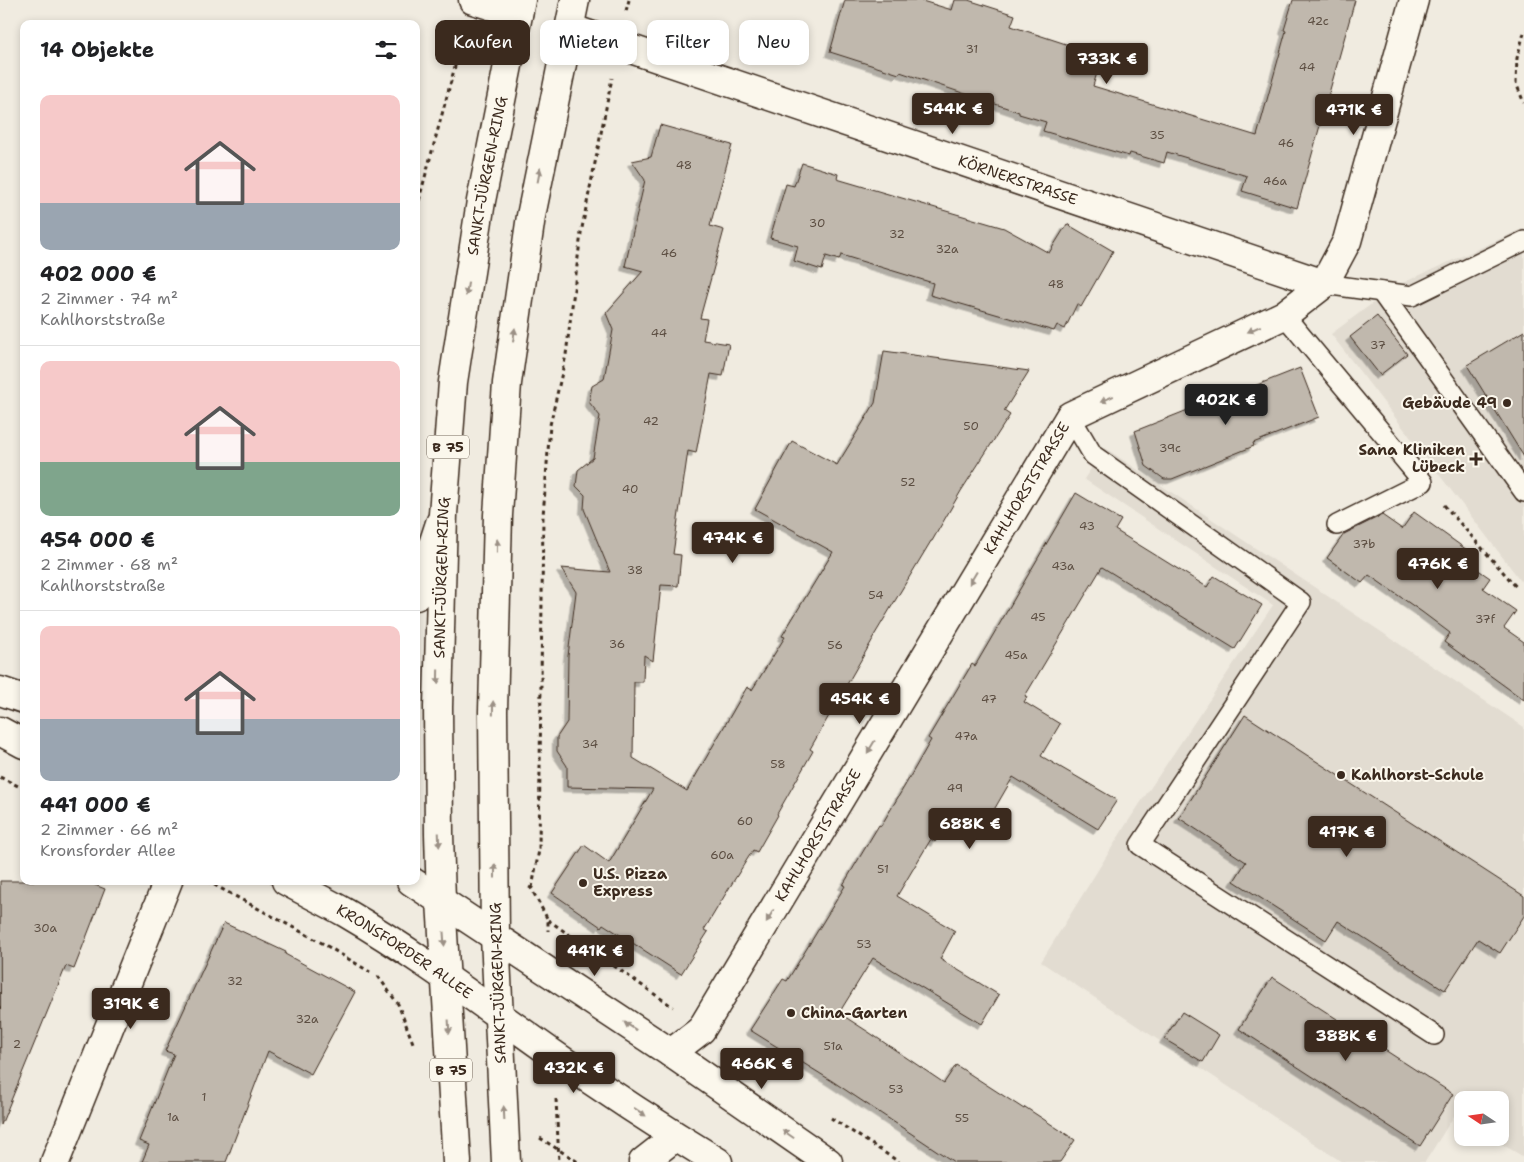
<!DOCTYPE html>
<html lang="de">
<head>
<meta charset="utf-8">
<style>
	:root { --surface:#fff; --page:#f2f2f2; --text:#202124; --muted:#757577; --line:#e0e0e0; --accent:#3b2a1e }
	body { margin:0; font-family:"Shantell Sans",sans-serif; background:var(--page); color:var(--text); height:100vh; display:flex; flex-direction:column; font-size:19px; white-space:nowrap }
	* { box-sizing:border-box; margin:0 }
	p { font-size:16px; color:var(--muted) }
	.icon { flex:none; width:28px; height:28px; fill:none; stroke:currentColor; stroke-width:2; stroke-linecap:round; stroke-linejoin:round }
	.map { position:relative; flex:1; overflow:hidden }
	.details { position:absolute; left:20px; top:20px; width:400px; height:865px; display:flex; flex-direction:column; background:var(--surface); border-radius:10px; box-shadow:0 2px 8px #0003 }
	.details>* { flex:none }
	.guide { position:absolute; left:435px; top:20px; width:475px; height:45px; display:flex; gap:10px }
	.needle { width:32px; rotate:283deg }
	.fabs { position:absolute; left:1454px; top:1091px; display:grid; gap:10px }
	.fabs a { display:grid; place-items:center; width:55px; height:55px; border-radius:10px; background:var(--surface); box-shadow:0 2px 8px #0003; font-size:25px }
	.price { position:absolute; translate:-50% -42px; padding:0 11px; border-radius:5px; background:var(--accent); color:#fff; font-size:16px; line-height:32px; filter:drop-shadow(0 1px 2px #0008) }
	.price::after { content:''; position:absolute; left:50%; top:30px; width:15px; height:11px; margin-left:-8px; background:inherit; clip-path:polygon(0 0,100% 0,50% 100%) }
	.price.selected { background:#222; color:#fff }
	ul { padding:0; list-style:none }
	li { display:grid; align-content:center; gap:10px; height:265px; padding:0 20px }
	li+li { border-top:1px solid var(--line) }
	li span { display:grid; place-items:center; height:155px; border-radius:10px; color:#555 }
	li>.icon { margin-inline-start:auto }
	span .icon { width:90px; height:90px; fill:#fffc; stroke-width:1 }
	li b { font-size:21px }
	h2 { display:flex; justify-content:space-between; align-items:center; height:60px; padding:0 20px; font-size:21px }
	.chip { padding:0 18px; border-radius:10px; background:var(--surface); box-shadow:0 2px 8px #0003; font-size:18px; line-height:45px }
	.chip.selected { background:var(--accent); color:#fff }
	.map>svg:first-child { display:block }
	.built { fill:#e2dcd1 }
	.building { fill:#c0b8ad; stroke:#3b2a1e; filter:url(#shadow) }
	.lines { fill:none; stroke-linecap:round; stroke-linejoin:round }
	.service-casing { stroke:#3b2a1e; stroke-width:22 }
	.minor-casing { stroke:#3b2a1e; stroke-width:31 }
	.secondary-casing { stroke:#3b2a1e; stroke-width:31 }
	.primary-casing { stroke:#3b2a1e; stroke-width:31 }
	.path { stroke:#3b2a1e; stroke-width:3; stroke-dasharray:4 4; stroke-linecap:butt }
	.service { stroke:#fbf7ec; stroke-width:19 }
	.minor { stroke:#fbf7ec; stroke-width:28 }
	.secondary { stroke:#fbf7ec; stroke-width:28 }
	.primary { stroke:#fbf7ec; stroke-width:28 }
	.oneway { fill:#9b9085 }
	.poi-dot { fill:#3b2a1e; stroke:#fbf7ec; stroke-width:2 }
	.labels { text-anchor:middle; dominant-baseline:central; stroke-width:4; stroke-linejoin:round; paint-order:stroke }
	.number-label { font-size:12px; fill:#5c4e42 }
	.shield { fill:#fbf7ec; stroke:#75685c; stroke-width:1 }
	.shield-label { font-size:14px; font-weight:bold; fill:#3b2a1e }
	.street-label { font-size:15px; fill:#3b2a1e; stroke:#fbf7ec }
	.poi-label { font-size:15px; font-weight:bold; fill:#3b2a1e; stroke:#fbf7ec; text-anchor:start }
</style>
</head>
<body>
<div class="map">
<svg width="1524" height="1162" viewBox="0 0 1524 1162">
	<defs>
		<filter id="shadow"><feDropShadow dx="-4.5" dy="4.5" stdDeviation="0" flood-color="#0004"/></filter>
	</defs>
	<rect width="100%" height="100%" fill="#f0ebe0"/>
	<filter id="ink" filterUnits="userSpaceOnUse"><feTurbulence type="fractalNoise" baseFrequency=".02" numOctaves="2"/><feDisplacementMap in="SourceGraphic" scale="10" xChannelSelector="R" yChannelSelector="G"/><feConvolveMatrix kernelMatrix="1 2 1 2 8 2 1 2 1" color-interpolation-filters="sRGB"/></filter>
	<g filter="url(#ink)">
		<!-- built -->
		<g class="built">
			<polygon points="1524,228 1524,585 1331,334 1396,286"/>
			<polygon points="1105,448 1524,727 1524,1157 1491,1138 1500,1138 1500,1100 1462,1100 1462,1120 1454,1116 1425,1162 1342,1162 1041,962 1127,823 1273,605 1084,479"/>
		</g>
		<!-- building -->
		<g class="building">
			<polygon points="845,0 919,0 952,10 955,0 968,0 1015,15 1011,26 1072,46 1070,54 1100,63 1093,86 1257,136 1286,31 1284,30 1293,0 1355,0 1297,208 1242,191 1247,176 1167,152 1164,163 1130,153 1129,156 1043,131 1046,122 1019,114 1019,112 900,72 899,74 830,52"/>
			<polygon points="660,125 732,145 710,226 724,230 700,318 707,319 703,340 729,344 723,376 711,374 696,453 688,451 673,554 681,555 678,586 661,585 653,661 644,655 643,682 634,682 633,758 687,791 747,687 752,690 785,637 782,636 833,552 755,509 792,441 837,465 875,403 884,351 1029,371 1004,411 1010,415 961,491 932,541 931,541 872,639 873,639 810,749 813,751 777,814 778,815 757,852 753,850 728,890 704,930 708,932 681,974 603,924 601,927 552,893 584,845 609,863 653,789 567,787 567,766 557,751 557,737 567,722 568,656 576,592 561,568 610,572 584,509 585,495 576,486 578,470 593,458 600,416 589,402 592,386 604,379 613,330 606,313 643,271 625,266 645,180 632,161 651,157"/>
			<polygon points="802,163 838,174 837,179 1004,228 1049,253 1067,224 1113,251 1081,307 1077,304 1065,329 1057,325 1054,331 930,295 933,283 841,255 839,260 826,256 822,270 794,261 798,246 770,238 786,184 794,186"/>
			<polygon points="1377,316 1407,354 1380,375 1350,337"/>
			<polygon points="1524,331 1524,457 1467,365"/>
			<polygon points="1300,368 1319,417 1253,443 1254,446 1172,479 1164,479 1146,466 1135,431 1233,392 1234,394"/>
			<polygon points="1076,493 1121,520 1115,530 1207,587 1214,576 1262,605 1235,649 1102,567 1025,696 1027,697 1024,702 1060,724 1041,756 1117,800 1098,829 1013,777 984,827 953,810 935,842 931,839 897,896 955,931 940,959 999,995 982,1024 873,958 839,1013 870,1033 944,1083 956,1065 1024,1109 1025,1107 1075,1140 1060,1162 954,1162 832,1081 750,1030 783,979 787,981 845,886 843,885 879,825 881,826 907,782 931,740 928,738 972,664 975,666"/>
			<polygon points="1414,512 1467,550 1461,558 1490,578 1483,588 1516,611 1504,628 1524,642 1524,700 1444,642 1450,633 1422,612 1369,575 1362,583 1327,558 1344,534 1382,515 1402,529"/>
			<polygon points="1245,715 1524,896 1524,916 1500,953 1478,939 1445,990 1338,921 1326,940 1234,881 1246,862 1179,818"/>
			<polygon points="0,881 85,881 105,889 74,969 66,966 1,1125"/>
			<polygon points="224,923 286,952 285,954 355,992 311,1074 268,1051 226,1162 142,1162 149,1145 139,1141 174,1054 165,1051"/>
			<polygon points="1272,977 1453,1094 1420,1146 1239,1029"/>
			<polygon points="1182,1012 1219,1035 1203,1062 1164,1039"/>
		</g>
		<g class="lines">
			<defs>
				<g id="service">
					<polyline points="1324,284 1412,296 1524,241"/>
					<polyline points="1381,292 1524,492"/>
					<polyline points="1284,315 1423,482 1337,525"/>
					<polyline points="1070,416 1093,455 1301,602 1140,845 1434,1035"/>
				</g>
				<g id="minor">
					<polyline points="473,0 518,14"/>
					<path id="s1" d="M569,28L1324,284"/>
					<path id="s2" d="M671,1053L701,1030L1070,416L1284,315L1324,284L1347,241L1414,0"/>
					<polyline points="55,1162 168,881"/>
				</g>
				<g id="secondary">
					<polyline points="416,596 440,523"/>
					<polyline points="0,691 24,699"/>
					<polyline points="0,731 24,744"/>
					<path id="s3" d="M286,881C306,892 327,902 346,913C418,955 485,1006 553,1054C607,1092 662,1128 718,1162"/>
					<polyline points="411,881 671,1053 828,1162"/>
					<polyline points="643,1162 675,1137"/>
				</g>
				<g id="primary">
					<path id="s4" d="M457,1162L441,901L439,834L438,707L443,514L453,382L481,201L521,0"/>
					<polyline points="506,1162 495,937 493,711 498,515 507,383 531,216 575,0"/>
				</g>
			</defs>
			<!-- service casing -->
			<use href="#service" class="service-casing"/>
			<!-- minor casing -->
			<use href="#minor" class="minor-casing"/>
			<!-- secondary casing -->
			<use href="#secondary" class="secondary-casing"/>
			<!-- primary casing -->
			<use href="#primary" class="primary-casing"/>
			<!-- path -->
			<g class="path">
				<polyline points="626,11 629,0"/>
				<polyline points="1524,33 1517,58 1516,83 1524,103"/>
				<polyline points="416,216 421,192 464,33"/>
				<polyline points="1444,505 1518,589"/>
				<polyline points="0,777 24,789"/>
				<polyline points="207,881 322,943 370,972"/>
				<polyline points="529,887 531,888 548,920 548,931"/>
				<polyline points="532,888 539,850 543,516 550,425 566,355 581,233 612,78"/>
				<polyline points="548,920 673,1007"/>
				<polyline points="378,976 398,1004 413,1043"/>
				<polyline points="556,1099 559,1162"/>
				<polyline points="831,1118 899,1162"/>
				<polyline points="540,1138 578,1162"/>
			</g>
			<!-- service -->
			<use href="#service" class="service"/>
			<!-- minor -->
			<use href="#minor" class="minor"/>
			<!-- secondary -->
			<use href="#secondary" class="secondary"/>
			<!-- primary -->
			<use href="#primary" class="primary"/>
		</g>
		<!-- one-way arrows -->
		<defs><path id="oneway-solid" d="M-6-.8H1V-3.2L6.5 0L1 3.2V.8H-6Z" transform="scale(1.25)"/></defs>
		<g class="oneway">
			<use href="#oneway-solid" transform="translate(539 175) rotate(-79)"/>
			<use href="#oneway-solid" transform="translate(467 289) rotate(99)"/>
			<use href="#oneway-solid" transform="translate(1254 329) rotate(155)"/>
			<use href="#oneway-solid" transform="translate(514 335) rotate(-82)"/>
			<use href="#oneway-solid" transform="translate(1107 399) rotate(155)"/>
			<use href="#oneway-solid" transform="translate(497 546) rotate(-89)"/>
			<use href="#oneway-solid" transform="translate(973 578) rotate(121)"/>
			<use href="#oneway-solid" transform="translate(438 677) rotate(91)"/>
			<use href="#oneway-solid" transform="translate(493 708) rotate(-89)"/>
			<use href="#oneway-solid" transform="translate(871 747) rotate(121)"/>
			<use href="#oneway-solid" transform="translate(439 840) rotate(88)"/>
			<use href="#oneway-solid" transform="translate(495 871) rotate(-90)"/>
			<use href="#oneway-solid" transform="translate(770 916) rotate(121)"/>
			<use href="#oneway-solid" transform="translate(444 939) rotate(86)"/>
			<use href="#oneway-solid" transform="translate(630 1026) rotate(-147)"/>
			<use href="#oneway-solid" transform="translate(449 1027) rotate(87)"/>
			<use href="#oneway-solid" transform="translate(640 1112) rotate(34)"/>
			<use href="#oneway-solid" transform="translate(504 1113) rotate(-93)"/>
			<use href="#oneway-solid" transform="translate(788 1134) rotate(-145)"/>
		</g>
	</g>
	<!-- markers -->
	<g class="poi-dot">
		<circle cx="1507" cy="403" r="5"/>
		<path d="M1473.5 451.5h5v5h5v5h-5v5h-5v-5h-5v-5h5z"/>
		<circle cx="1341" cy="775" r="5"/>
		<circle cx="583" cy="883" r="5"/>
		<circle cx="791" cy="1013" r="5"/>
	</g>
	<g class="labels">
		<!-- number labels -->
		<g class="number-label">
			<text x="1318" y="21">42c</text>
			<text x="972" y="49">31</text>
			<text x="1307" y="67">44</text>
			<text x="1157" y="135">35</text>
			<text x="1286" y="143">46</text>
			<text x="684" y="165">48</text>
			<text x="1275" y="181">46a</text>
			<text x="817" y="223">30</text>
			<text x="897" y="234">32</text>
			<text x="947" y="249">32a</text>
			<text x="669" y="253">46</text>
			<text x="1056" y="284">48</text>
			<text x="659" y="333">44</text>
			<text x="1378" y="345">37</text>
			<text x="651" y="421">42</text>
			<text x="971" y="426">50</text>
			<text x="1170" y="448">39c</text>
			<text x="908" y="482">52</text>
			<text x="630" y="489">40</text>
			<text x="1087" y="526">43</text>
			<text x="1364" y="544">37b</text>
			<text x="1063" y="566">43a</text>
			<text x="635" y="570">38</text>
			<text x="876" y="595">54</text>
			<text x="1038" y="617">45</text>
			<text x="1485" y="619">37f</text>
			<text x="617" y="644">36</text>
			<text x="835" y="645">56</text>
			<text x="1016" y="655">45a</text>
			<text x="989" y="699">47</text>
			<text x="966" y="736">47a</text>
			<text x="590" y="744">34</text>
			<text x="778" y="764">58</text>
			<text x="955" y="788">49</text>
			<text x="745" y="821">60</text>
			<text x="722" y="855">60a</text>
			<text x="883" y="869">51</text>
			<text x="45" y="928">30a</text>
			<text x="864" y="944">53</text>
			<text x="235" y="981">32</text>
			<text x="307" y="1019">32a</text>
			<text x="17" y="1044">2</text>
			<text x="833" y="1046">51a</text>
			<text x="896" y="1089">53</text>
			<text x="204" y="1097">1</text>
			<text x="173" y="1117">1a</text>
			<text x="962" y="1118">55</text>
		</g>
		<!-- shield labels -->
		<g class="shield">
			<rect x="427" y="435.5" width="42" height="23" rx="4"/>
			<rect x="430" y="1058.5" width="42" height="23" rx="4"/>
		</g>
		<g class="shield-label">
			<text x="448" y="447">B 75</text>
			<text x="451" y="1070">B 75</text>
		</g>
		<!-- street labels -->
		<g class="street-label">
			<text stroke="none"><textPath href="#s4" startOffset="990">SANKT-JÜRGEN-RING</textPath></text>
			<text stroke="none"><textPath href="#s1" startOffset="474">KÖRNERSTRASSE</textPath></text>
			<text stroke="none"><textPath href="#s2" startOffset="670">KAHLHORSTSTRASSE</textPath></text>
			<text stroke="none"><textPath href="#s4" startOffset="585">SANKT-JÜRGEN-RING</textPath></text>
			<text stroke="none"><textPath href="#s2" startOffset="265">KAHLHORSTSTRASSE</textPath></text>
			<text stroke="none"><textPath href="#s3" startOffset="138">KRONSFORDER ALLEE</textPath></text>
			<text transform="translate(498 983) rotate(-92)">SANKT-JÜRGEN-RING</text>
		</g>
		<!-- poi labels -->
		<g class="poi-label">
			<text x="1497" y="403" text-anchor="end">Gebäude 49</text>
			<text x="1465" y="450" text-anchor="end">Sana Kliniken<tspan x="1465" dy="17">Lübeck</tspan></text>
			<text x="1351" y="775">Kahlhorst-Schule</text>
			<text x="593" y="874">U.S. Pizza<tspan x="593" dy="17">Express</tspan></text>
			<text x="801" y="1013">China-Garten</text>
		</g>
	</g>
</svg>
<div class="fabs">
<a><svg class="needle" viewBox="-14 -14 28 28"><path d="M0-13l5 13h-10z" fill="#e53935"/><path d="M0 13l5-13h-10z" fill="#757577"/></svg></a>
</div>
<b class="price" style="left:1107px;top:85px">733K €</b>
<b class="price" style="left:953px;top:135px">544K €</b>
<b class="price" style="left:1354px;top:136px">471K €</b>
<b class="price selected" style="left:1226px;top:426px">402K €</b>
<b class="price" style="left:733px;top:564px">474K €</b>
<b class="price" style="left:1438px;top:590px">476K €</b>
<b class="price" style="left:860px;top:725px">454K €</b>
<b class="price" style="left:970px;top:850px">688K €</b>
<b class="price" style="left:1347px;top:858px">417K €</b>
<b class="price" style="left:595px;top:977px">441K €</b>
<b class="price" style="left:131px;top:1030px">319K €</b>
<b class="price" style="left:1346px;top:1062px">388K €</b>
<b class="price" style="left:762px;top:1090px">466K €</b>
<b class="price" style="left:574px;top:1094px">432K €</b>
<div class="guide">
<a class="chip selected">Kaufen</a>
<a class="chip">Mieten</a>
<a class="chip">Filter</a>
<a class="chip">Neu</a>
</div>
<section class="details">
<h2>14 Objekte<svg class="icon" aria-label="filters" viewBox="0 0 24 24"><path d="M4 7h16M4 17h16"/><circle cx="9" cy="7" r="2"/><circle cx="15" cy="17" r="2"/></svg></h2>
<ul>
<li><span style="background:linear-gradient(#f6c9c9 70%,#9aa5b1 0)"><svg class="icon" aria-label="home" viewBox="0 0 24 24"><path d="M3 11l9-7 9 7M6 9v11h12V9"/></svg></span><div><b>402 000 €</b><p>2 Zimmer · 74 m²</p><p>Kahlhorststraße</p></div></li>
<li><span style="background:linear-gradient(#f6c9c9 65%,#7fa58c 0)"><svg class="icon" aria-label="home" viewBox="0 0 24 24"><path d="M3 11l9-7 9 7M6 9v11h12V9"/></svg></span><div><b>454 000 €</b><p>2 Zimmer · 68 m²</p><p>Kahlhorststraße</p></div></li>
<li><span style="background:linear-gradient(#f6c9c9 60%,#9aa5b1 0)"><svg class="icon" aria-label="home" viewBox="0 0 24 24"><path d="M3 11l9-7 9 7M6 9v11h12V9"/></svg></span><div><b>441 000 €</b><p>2 Zimmer · 66 m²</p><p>Kronsforder Allee</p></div></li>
</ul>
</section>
</div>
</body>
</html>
